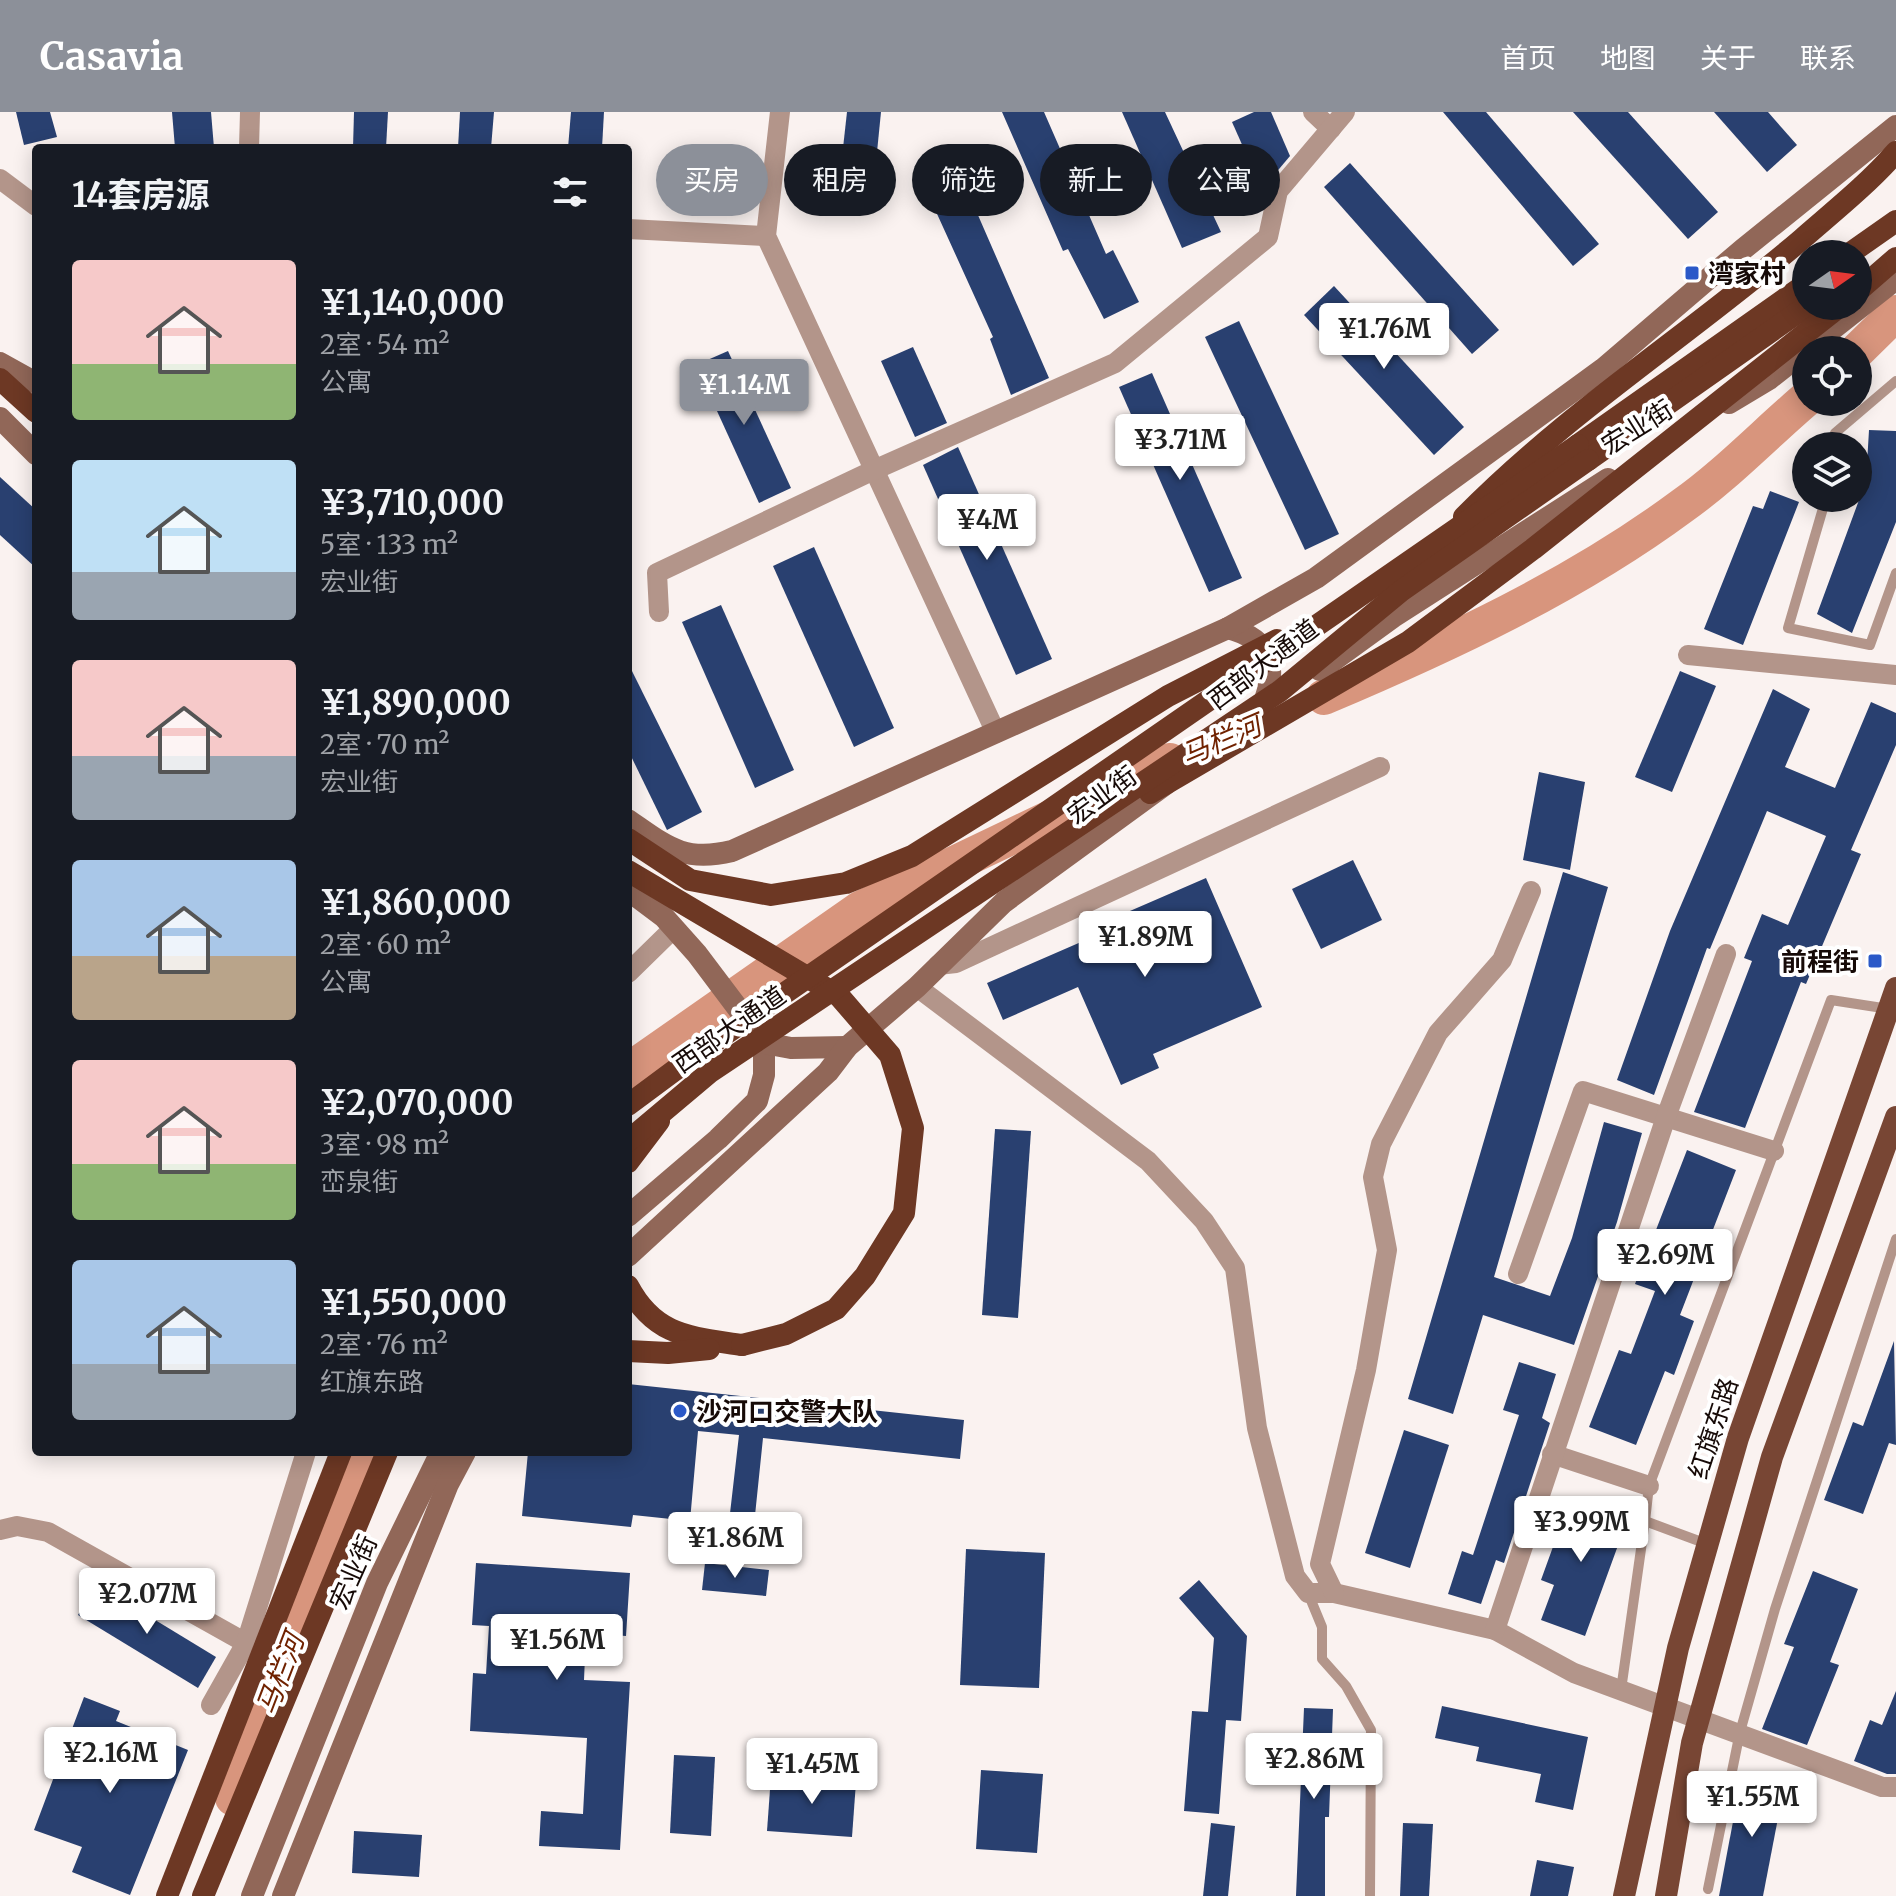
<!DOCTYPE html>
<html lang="zh">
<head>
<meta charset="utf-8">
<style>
	:root { --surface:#171b24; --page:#242831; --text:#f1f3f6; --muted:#9ea1a6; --accent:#8c9099 }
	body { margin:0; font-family:Merriweather,"Noto Sans SC",serif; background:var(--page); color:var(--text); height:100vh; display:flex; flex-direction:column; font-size:30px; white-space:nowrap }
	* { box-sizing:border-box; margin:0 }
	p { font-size:26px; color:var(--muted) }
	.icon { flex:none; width:44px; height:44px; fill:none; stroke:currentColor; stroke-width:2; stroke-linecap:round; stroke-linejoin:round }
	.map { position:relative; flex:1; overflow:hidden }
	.panel { position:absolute; left:32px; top:32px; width:600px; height:1312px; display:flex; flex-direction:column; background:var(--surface); border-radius:8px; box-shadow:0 4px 20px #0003 }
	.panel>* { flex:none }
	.top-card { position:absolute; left:656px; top:32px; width:760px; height:72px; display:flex; gap:16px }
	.needle { width:52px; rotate:76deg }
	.tools { position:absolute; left:1792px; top:128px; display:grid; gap:16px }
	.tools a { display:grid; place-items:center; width:80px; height:80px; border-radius:50%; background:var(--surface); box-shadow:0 4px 20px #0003; font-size:40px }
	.price { position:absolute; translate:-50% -68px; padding:0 18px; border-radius:8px; background:#fff; color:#222; font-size:26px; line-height:52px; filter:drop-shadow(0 2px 4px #0008) }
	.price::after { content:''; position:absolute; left:50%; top:48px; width:24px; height:18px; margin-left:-12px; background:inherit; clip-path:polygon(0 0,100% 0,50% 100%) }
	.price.selected { background:var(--accent); color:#fff }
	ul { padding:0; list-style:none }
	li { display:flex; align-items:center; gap:24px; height:200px; padding:0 40px }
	li span { display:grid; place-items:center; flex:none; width:224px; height:160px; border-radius:8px; color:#555 }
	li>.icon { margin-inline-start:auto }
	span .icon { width:96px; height:96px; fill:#fffc; stroke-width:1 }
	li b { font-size:34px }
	h2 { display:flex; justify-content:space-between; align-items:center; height:96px; padding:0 40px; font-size:34px }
	.chip { padding:0 28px; border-radius:36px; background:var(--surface); box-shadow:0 4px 20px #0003; font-size:28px; line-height:72px }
	.chip.selected { background:var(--accent); color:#fff }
	header { display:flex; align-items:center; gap:48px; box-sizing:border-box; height:112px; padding:0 40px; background:var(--accent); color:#fff }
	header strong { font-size:38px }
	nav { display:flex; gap:44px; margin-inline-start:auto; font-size:28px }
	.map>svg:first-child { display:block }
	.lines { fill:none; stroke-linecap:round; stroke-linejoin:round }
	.river { stroke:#d8957d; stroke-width:36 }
	.building { fill:#294070 }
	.service { stroke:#b3958a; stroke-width:10 }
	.minor { stroke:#b3958a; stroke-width:20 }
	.secondary { stroke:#916758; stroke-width:22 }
	.primary { stroke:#784634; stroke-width:22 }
	.trunk { stroke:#6d3824; stroke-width:22 }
	.trunk-bridge { stroke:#6d3824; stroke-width:22 }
	.poi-dot { fill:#2b59c8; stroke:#fff; stroke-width:3 }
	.labels { text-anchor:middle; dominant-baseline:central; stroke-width:8; stroke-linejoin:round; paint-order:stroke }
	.poi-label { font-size:26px; font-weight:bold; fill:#160a07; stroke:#fff; text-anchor:start }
	.street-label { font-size:26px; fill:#160a07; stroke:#fff }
	.water-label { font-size:28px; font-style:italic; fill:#702200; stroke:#fff }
</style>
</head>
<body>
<header>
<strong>Casavia</strong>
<nav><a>首页</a><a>地图</a><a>关于</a><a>联系</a></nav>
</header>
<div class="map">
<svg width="1896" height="1784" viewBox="0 0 1896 1784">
	<rect width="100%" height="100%" fill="#faf2f0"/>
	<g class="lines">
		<!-- river -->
		<g class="river">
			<polyline points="1858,238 1896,201"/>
			<path d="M1324,585C1447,533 1574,474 1682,394C1726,363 1765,322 1806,287"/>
			<polyline points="628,959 860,797 1170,649"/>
			<polyline points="233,1686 365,1340"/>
		</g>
	</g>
	<!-- building -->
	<g class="building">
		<polygon points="16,0 50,0 57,25 24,33"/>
		<polygon points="172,0 211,0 214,36 175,36"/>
		<polygon points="354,0 388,0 386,36 353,36"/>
		<polygon points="460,0 494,0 491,36 458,36"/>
		<polygon points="571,0 604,0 602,36 568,36"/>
		<polygon points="847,0 881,0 877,40 843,36"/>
		<polygon points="1002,0 1044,0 1106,142 1113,138 1139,190 1104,207 1068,137 1063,139"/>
		<polygon points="1122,0 1165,0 1221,120 1182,136"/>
		<polygon points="1254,0 1271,0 1290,44 1269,69 1260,73 1232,10"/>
		<polygon points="1443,0 1486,0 1599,132 1573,154"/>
		<polygon points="1573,0 1628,0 1718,100 1688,127"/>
		<polygon points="1714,0 1768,0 1797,33 1767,60"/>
		<polygon points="1350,51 1499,218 1472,242 1324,75"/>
		<polygon points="957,55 1049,266 1011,283 990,227 993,225 923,71"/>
		<polygon points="1334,174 1464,315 1434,343 1304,203"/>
		<polygon points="1239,209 1339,422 1305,438 1205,225"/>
		<polygon points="913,235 947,311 915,325 881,249"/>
		<polygon points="728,239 791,376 759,391 696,253"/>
		<polygon points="1152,261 1242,466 1209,480 1119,275"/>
		<polygon points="1869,318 1896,319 1896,410 1852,521 1817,502 1866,369"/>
		<polygon points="958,335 1052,547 1016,563 923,353"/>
		<polygon points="0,365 36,398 36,456 0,423"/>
		<polygon points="1770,379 1799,390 1743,533 1704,517 1753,394 1763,397"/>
		<polygon points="814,435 894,616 854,635 773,454"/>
		<polygon points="721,493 794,658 755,676 682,510"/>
		<polygon points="628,551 702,700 667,718 628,638"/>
		<polygon points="1680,559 1716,574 1672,680 1635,665"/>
		<polygon points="1773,577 1810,597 1785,655 1835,676 1871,590 1896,601 1896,633 1851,738 1861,742 1806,872 1801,870 1745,1016 1694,1000 1752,849 1744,846 1762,802 1788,813 1826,724 1767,699 1710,837 1707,836 1654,983 1617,968 1670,819"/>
		<polygon points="1539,660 1585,670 1570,758 1523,748"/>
		<polygon points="1353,748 1382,808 1321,837 1292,777"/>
		<polygon points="1563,760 1608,775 1494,1165 1550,1184 1572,1126 1604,1010 1642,1021 1617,1110 1574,1233 1483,1203 1453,1302 1408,1287"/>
		<polygon points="1206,766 1262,895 1153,942 1159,956 1121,973 1078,875 1003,908 987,871 1127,810 1123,802"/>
		<polygon points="995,1017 1031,1019 1018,1206 982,1203"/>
		<polygon points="1687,1038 1736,1058 1680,1203 1694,1209 1674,1263 1665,1259 1636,1333 1589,1315 1619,1238 1631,1242 1655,1179 1635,1172"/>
		<polygon points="1894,1229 1896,1333 1889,1331 1863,1402 1824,1388 1853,1310 1863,1314"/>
		<polygon points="1519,1250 1556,1262 1542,1306 1550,1311 1504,1451 1496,1448 1481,1492 1448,1482 1462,1439 1473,1443 1519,1303 1503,1298"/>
		<polygon points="628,1272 964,1308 960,1347 763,1326 754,1413 729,1410 739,1323 698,1319 690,1409 633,1403 631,1415 522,1404 528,1340 628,1340"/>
		<polygon points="1404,1318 1449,1333 1410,1456 1365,1441"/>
		<polygon points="1571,1385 1628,1406 1585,1524 1541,1508 1554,1473 1541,1468"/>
		<polygon points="966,1437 1045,1441 1039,1576 960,1573"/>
		<polygon points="476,1451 630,1461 626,1524 586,1521 584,1568 630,1570 620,1738 539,1734 541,1699 583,1702 587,1626 470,1619 473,1561 486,1562 489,1514 472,1513"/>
		<polygon points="705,1451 769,1458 766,1484 702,1478"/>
		<polygon points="1813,1459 1858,1477 1830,1550 1839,1553 1807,1633 1762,1617 1794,1535 1784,1532"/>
		<polygon points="1199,1468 1247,1524 1241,1609 1226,1608 1219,1702 1184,1699 1192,1599 1208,1600 1214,1526 1179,1486"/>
		<polygon points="96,1472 216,1545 198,1576 78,1503"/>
		<polygon points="1896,1579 1896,1662 1887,1662 1854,1649 1870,1608 1882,1613"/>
		<polygon points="84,1585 120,1599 116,1609 188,1638 130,1783 72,1760 82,1735 34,1718"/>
		<polygon points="1442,1594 1588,1625 1573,1698 1535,1690 1541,1662 1476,1649 1479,1635 1435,1626"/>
		<polygon points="1304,1596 1333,1597 1329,1705 1325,1705 1325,1784 1296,1784"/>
		<polygon points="674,1643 715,1645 711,1724 670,1721"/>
		<polygon points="981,1658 1043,1662 1037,1741 976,1737"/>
		<polygon points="771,1664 856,1670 852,1725 767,1719"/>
		<polygon points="1741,1667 1784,1675 1763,1784 1719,1784"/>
		<polygon points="1211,1711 1235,1714 1228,1784 1203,1784"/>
		<polygon points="1403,1711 1433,1712 1429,1784 1400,1784"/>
		<polygon points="354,1719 422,1723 419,1765 352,1761"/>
		<polygon points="1537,1748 1574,1755 1568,1784 1530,1784"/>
	</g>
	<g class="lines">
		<!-- service -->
		<g class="service">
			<polyline points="1834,334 1835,321 1896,269"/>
			<polyline points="1826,386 1788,516 1870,533 1896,461"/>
			<polyline points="1645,1409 1649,1374 1831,888 1889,897"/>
			<polyline points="1308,1481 1322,1515 1322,1547 1346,1574 1371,1618 1370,1784"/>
			<polyline points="1621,1578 1645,1409 1707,1432"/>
			<polyline points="1708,1777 1740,1620 1775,1497 1896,1127"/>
		</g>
		<!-- minor -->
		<g class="minor">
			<polyline points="780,0 766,124 996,621"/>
			<polyline points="1313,0 1331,17"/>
			<polyline points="249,36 250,0"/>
			<polyline points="0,67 36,94"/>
			<polyline points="628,117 766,124"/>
			<polyline points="659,500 657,461 874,358 1115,251 1268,125 1278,79 1345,0"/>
			<polyline points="1688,543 1896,563"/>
			<polyline points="938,853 956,851 1380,655"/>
			<polyline points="628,861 674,816"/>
			<polyline points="917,875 1148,1049 1204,1109 1235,1156 1257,1316 1295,1464 1308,1481 1334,1481 1495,1518 1574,1561 1882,1675 1896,1675"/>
			<polyline points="1518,1162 1583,979 1774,1039"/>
			<polyline points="1552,1342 1649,1374"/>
			<polyline points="0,1418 17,1414 48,1420 246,1531"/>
			<polyline points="1334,1481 1320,1452 1366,1258 1387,1138 1373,1065 1381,1032 1438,921 1502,848 1531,779"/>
			<polyline points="1495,1518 1666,1005 1726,842"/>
			<polyline points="211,1593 246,1531 306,1340"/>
		</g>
		<!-- secondary -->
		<g class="secondary">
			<polyline points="0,251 36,271"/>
			<polyline points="1729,291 1769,267 1896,167"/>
			<polyline points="0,306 36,342"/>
			<path d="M1228,516C1274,528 1278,559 1261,598"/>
			<polyline points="1320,558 1393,505 1608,367"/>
			<path d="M628,708C666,734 683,751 732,739L1228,516L1316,466L1603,257L1742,138L1896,14"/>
			<polyline points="628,778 664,805 697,842 764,931 764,963 757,989 718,1027 628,1104"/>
			<polyline points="764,931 791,936 847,935"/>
			<polyline points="628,1144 828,960 847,935 917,875 1004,790 1167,671"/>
			<polyline points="252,1784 377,1471 441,1340"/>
			<polyline points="283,1784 448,1372 465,1340"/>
		</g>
		<!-- primary -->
		<g class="primary">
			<polyline points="1624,1784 1678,1536 1738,1326 1896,876"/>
			<polyline points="1666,1784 1692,1631 1772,1345 1896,1005"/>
		</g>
		<!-- trunk -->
		<g class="trunk">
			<polyline points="1849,142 1896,109"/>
			<polyline points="1858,179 1896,146"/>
			<polyline points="0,267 36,300"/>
			<polyline points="1578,333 1806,172"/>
			<polyline points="1588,348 1807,194"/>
			<path d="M1464,405C1566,301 1691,222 1802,127C1834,99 1868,72 1896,40"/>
			<polyline points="628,1050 659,1009"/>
			<path d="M628,1174C655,1225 691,1225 742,1233"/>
			<polyline points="628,1239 668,1241 709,1237"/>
			<polyline points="167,1784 341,1340"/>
			<polyline points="203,1784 387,1340"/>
		</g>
		<!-- trunk-bridge -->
		<g class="trunk-bridge">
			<polyline points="1150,681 1408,530 1533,437 1840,194"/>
			<polyline points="628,727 690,768 771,783 846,771 912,744 1168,584 1277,528"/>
			<polyline points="628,759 839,884 890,943 913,1016 904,1101 865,1164 836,1197 786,1222 742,1233"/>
			<polyline points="628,993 698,941 1578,333"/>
			<polyline points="628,1029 710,960 1280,579 1401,479 1588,348"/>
		</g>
	</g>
	<!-- markers -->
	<g class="poi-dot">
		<rect x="1684" y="153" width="16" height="16" rx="4"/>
		<rect x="1867" y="841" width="16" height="16" rx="4"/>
		<circle cx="680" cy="1299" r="8"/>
	</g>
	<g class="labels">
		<!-- poi labels -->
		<g class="poi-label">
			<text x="1708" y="161">湾家村</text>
			<text x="1859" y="849" text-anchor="end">前程街</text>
			<text x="696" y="1299">沙河口交警大队</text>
		</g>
		<!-- street labels -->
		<g class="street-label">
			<text transform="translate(1637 315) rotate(-32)">宏业街</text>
			<text transform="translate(1263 552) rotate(-37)">西部大通道</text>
			<text transform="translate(1102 683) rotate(-36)">宏业街</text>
			<text transform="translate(729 917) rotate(-35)">西部大通道</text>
			<text transform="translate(1713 1316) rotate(-72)">红旗东路</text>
			<text transform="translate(353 1460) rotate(-66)">宏业街</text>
		</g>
		<!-- water labels -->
		<g class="water-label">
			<text transform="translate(1221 628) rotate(-23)">马栏河</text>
			<text transform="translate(280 1562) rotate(-69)">马栏河</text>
		</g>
	</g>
</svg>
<div class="tools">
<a><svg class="needle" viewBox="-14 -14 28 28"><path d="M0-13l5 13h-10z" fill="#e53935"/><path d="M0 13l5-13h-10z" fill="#9ea1a6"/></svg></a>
<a><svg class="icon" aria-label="locate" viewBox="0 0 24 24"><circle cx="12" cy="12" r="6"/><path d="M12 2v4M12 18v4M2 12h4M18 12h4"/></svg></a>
<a><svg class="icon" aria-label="layers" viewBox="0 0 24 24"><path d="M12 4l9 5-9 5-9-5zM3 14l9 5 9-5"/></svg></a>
</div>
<b class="price" style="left:1384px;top:259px">¥1.76M</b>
<b class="price selected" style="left:744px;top:315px">¥1.14M</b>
<b class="price" style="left:1180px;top:370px">¥3.71M</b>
<b class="price" style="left:987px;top:450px">¥4M</b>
<b class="price" style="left:1145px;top:867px">¥1.89M</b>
<b class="price" style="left:1665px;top:1185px">¥2.69M</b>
<b class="price" style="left:1581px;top:1452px">¥3.99M</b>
<b class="price" style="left:735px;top:1468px">¥1.86M</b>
<b class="price" style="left:147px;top:1524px">¥2.07M</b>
<b class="price" style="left:557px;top:1570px">¥1.56M</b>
<b class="price" style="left:110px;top:1683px">¥2.16M</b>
<b class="price" style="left:1314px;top:1689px">¥2.86M</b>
<b class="price" style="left:812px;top:1694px">¥1.45M</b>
<b class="price" style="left:1752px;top:1727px">¥1.55M</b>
<div class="top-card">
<a class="chip selected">买房</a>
<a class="chip">租房</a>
<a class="chip">筛选</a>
<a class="chip">新上</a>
<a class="chip">公寓</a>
</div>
<section class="panel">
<h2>14套房源<svg class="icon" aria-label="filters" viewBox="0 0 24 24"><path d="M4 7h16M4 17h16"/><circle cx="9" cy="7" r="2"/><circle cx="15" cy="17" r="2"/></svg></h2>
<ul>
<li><span style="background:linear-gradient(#f6c9c9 65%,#8fb573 0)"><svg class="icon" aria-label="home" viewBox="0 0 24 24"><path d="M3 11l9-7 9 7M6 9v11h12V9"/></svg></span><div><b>¥1,140,000</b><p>2室 · 54 m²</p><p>公寓</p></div></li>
<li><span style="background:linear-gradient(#bfe0f5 70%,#9aa5b1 0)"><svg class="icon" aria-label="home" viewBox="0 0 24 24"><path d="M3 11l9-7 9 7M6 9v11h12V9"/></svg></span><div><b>¥3,710,000</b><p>5室 · 133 m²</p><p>宏业街</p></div></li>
<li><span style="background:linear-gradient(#f6c9c9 60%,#9aa5b1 0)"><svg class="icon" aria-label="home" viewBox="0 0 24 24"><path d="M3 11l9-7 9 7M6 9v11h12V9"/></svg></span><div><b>¥1,890,000</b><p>2室 · 70 m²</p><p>宏业街</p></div></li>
<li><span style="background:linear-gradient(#a9c7e8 60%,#b9a48a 0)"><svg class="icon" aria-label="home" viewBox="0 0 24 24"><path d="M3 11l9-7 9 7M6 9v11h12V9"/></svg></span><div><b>¥1,860,000</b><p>2室 · 60 m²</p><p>公寓</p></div></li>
<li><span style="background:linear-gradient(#f6c9c9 65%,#8fb573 0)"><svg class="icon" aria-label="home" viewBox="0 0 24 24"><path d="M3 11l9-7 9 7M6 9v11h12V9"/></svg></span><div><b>¥2,070,000</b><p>3室 · 98 m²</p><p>峦泉街</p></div></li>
<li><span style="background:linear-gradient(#a9c7e8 65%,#9aa5b1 0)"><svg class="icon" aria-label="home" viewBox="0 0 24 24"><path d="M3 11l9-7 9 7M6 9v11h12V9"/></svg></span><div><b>¥1,550,000</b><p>2室 · 76 m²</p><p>红旗东路</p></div></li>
</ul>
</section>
</div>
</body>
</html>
